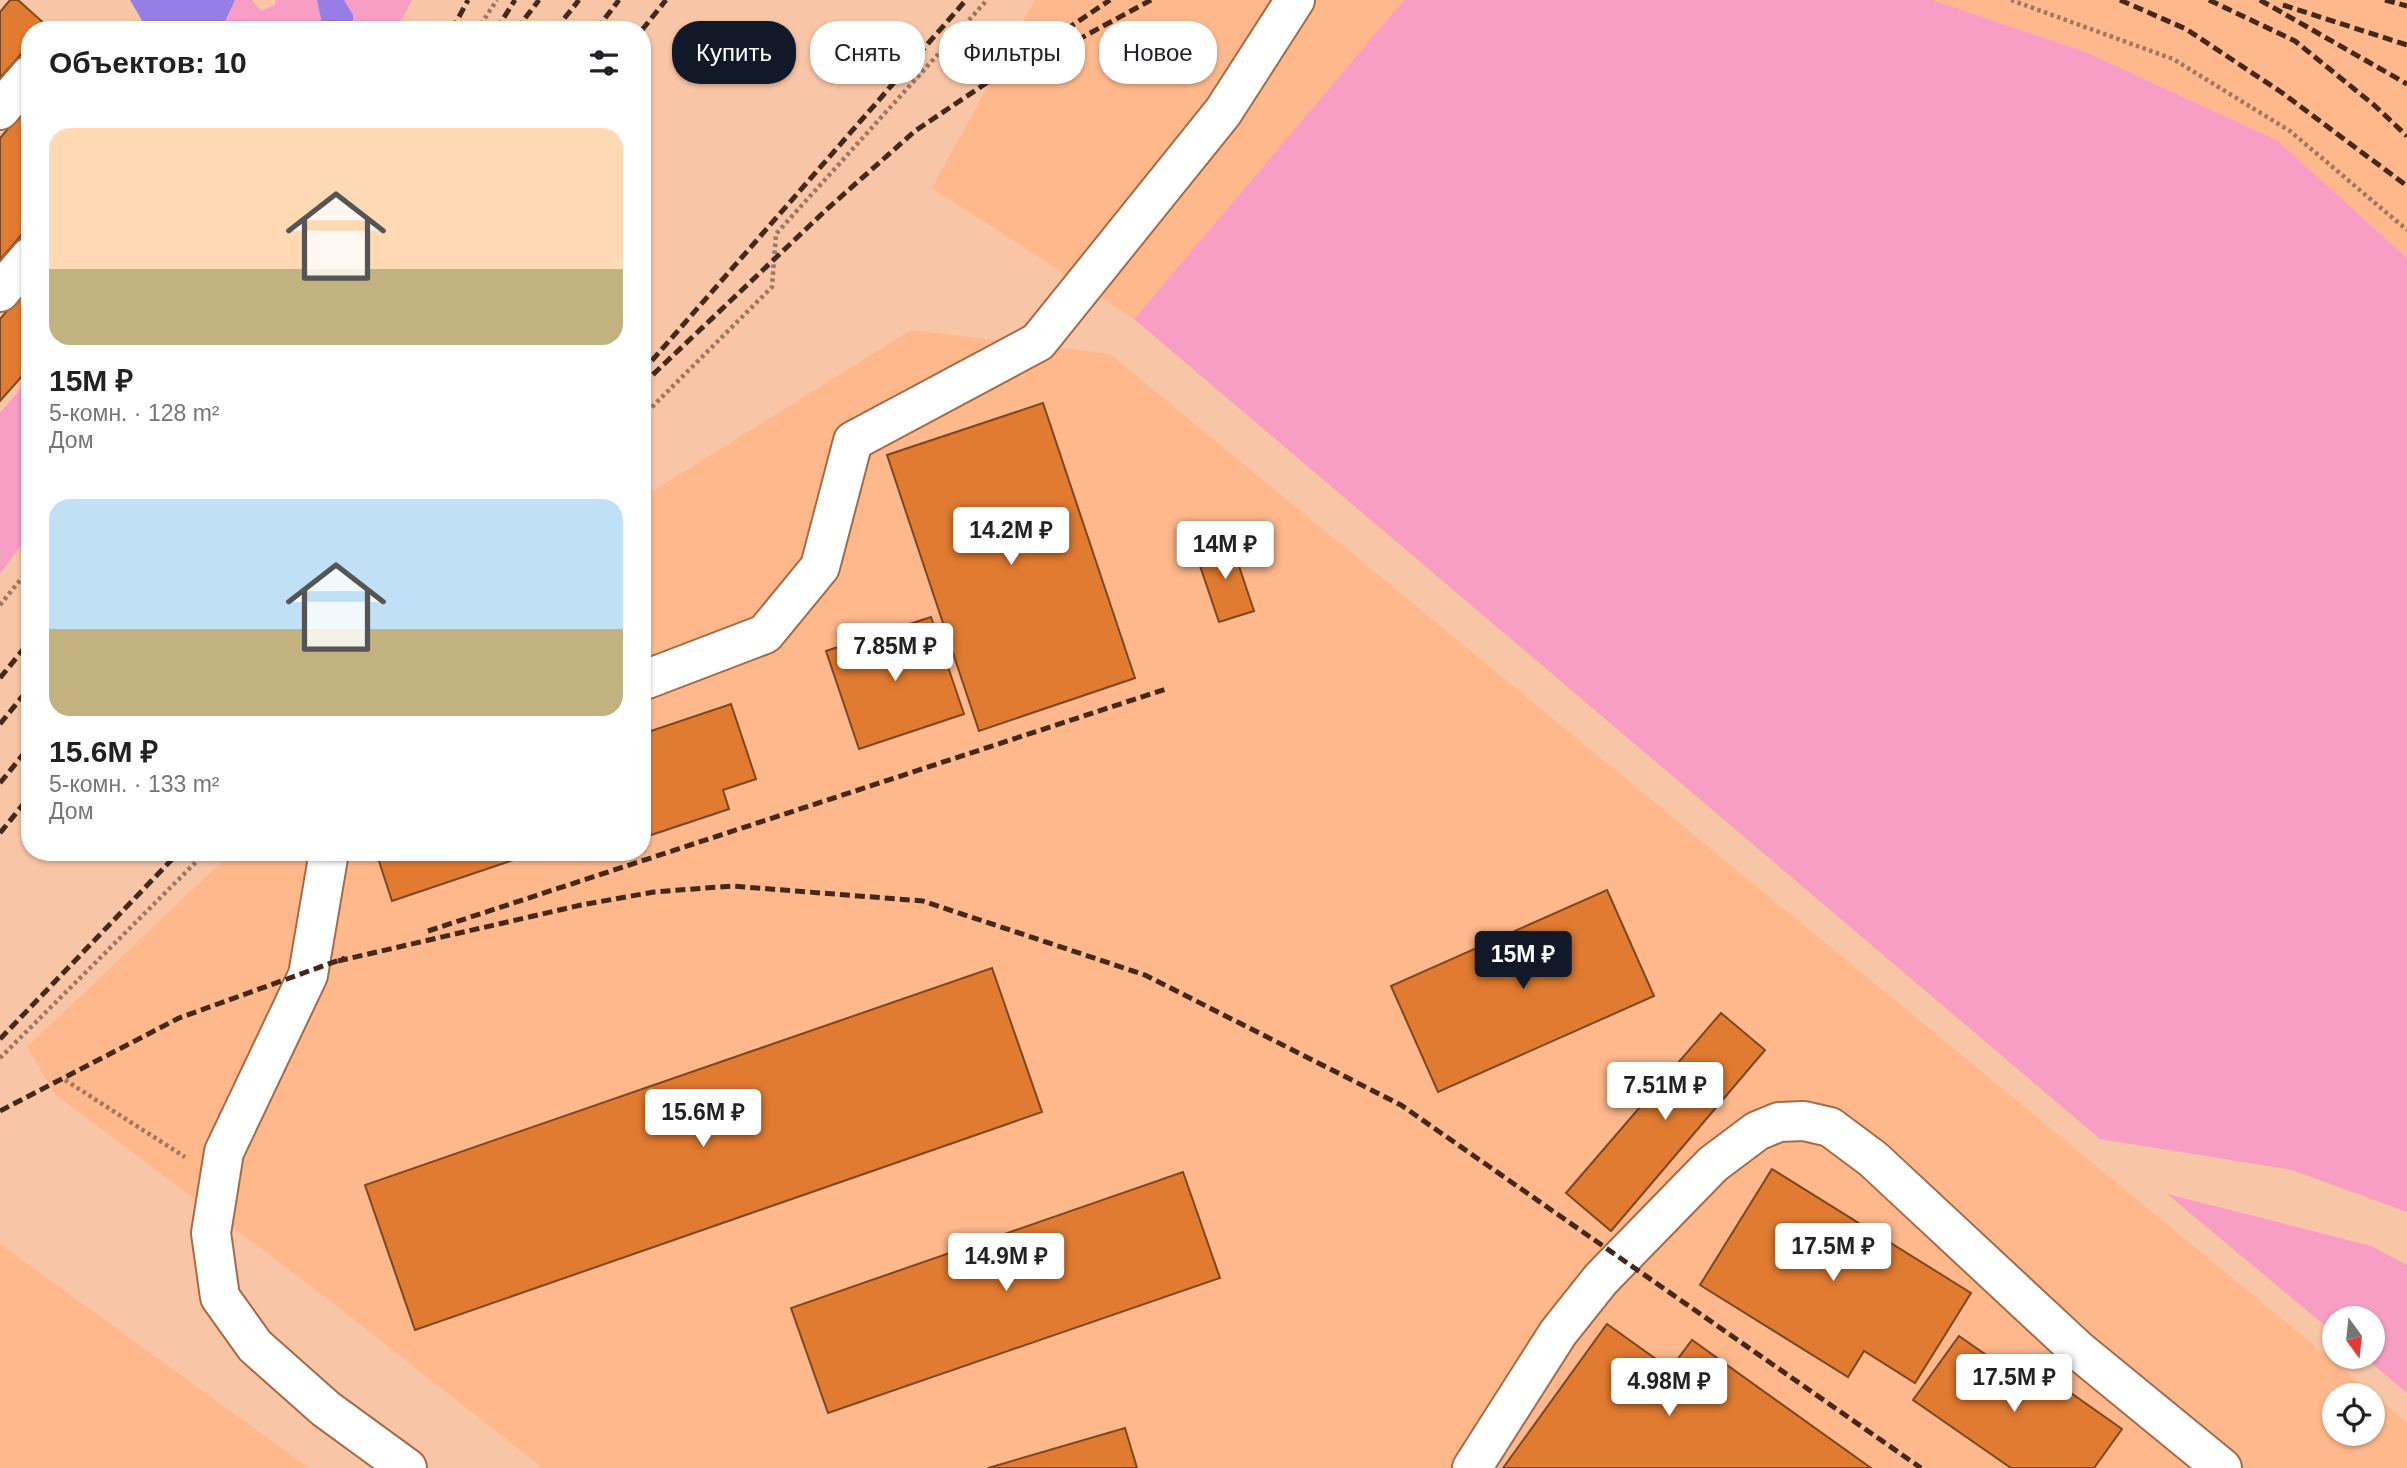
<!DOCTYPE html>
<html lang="ru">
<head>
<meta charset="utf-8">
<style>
	:root { --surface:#fff; --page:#f6f6f6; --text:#202124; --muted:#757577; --accent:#111827 }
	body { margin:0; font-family:Arial,sans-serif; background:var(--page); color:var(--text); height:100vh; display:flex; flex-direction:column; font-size:26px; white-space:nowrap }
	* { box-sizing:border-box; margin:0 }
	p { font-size:23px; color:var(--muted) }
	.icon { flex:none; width:38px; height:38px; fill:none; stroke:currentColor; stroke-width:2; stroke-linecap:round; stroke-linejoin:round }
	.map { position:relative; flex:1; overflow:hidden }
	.sheet { position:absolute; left:21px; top:21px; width:630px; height:840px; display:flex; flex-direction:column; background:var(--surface); border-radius:28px; box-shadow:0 2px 5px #0004 }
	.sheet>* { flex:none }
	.guide { position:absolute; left:672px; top:21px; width:665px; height:63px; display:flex; gap:14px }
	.needle { width:46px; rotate:165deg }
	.tools { position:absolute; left:2322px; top:1306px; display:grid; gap:14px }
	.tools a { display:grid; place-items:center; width:63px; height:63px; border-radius:50%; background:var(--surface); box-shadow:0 2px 5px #0004; font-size:35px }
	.price { position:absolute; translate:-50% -60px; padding:0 16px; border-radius:7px; background:#fff; color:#222; font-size:23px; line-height:46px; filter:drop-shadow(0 2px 4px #0008) }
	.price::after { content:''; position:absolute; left:50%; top:42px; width:21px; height:16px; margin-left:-10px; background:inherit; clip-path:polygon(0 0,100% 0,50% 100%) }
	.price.current { background:var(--accent); color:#fff }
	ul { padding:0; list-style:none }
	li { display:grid; align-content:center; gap:14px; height:371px; padding:0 28px }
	li span { display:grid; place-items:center; height:217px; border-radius:21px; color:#555 }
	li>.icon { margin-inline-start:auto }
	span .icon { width:126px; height:126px; fill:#fffc; stroke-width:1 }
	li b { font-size:30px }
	h2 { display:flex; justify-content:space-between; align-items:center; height:84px; padding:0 28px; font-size:30px }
	.tag { padding:0 24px; border-radius:28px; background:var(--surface); box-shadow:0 2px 5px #0004; font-size:24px; line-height:63px }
	.tag.current { background:var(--accent); color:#fff }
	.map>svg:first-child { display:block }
	.built { fill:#feb88c; fill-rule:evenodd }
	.green { fill:#f89dc4 }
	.water { fill:#967ee6 }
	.building { fill:#e17b31; stroke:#7d4722; stroke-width:2 }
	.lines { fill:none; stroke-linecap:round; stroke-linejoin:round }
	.minor-casing { stroke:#a56b47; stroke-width:42 }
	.path { stroke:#9e7760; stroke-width:4.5; stroke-dasharray:3.5 3.5; stroke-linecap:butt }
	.minor { stroke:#fff; stroke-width:38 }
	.rail { stroke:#44291a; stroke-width:5; stroke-dasharray:10 5; stroke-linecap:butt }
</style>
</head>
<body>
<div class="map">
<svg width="2407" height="1468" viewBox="0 0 2407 1468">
	<rect width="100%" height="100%" fill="#f8c5a6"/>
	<!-- built -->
	<g class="built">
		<polygon points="1035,0 1404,0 1134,319 932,188"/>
		<polygon points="1932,0 2407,0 2407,258 2278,141 2086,52"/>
		<path d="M911,330L1110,354L2407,1422V1468H543L307,1283L56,1095L27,1047L232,852H642V498ZM2334,1395H2373V1433H2334Z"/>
		<polygon points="0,1244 309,1468 0,1468"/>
	</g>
	<!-- green -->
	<g class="green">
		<polygon points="235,0 252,0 261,11 275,5 276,0 317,0 321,19 319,30 221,30"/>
		<polygon points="344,0 412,0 396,30 353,30 353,15"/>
		<polygon points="1404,0 1932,0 2086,52 2278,141 2407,258 2407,1212 2292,1170 2100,1139 1134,319"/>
		<polygon points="30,378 30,533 0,574 0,413"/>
		<polygon points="2167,1194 2371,1246 2407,1265 2407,1393 2363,1356 2373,1356 2373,1318 2334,1318 2334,1333"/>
	</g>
	<!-- water -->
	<g class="water">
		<polygon points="130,0 235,0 221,30 178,30 171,22 165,21 153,29 147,29"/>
		<polygon points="317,0 344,0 353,15 353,30 319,30 321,19"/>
	</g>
	<!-- building -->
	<g class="building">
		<polygon points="10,0 18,0 46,25 42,30 30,30 30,44 0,78 0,12"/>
		<polygon points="30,103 30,225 0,260 0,138"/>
		<polygon points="30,284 30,367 0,401 0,319"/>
		<polygon points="1043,403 1135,678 979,731 887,455"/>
		<polygon points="1230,539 1254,611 1219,622 1195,551"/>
		<polygon points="931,617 964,714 859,749 826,651"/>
		<polygon points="731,704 756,779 723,790 729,809 642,838 642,734"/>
		<polygon points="376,852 537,852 392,901"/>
		<polygon points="1607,890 1654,996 1438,1092 1391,986"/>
		<polygon points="992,968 1042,1112 415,1330 365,1185"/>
		<polygon points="1721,1013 1765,1050 1611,1231 1566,1193"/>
		<polygon points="1772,1169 1971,1293 1915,1383 1864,1351 1848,1377 1700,1285"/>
		<polygon points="1183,1172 1220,1278 828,1413 791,1308"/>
		<polygon points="1607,1324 1670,1369 1692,1340 1871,1468 1503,1468"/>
		<polygon points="1959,1336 2048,1398 2058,1384 2122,1429 2094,1468 2011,1468 1913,1400"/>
		<polygon points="1125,1428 1137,1468 988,1468"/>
	</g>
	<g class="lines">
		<defs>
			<g id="minor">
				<polyline points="0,110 30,75"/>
				<polyline points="0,292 30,257"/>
				<polyline points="642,681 765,634 820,567 853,441 1038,342 1223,112 1295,0"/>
				<polyline points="329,852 308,975 224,1152 211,1233 220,1297 255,1346 326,1409 407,1468"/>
				<polyline points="1472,1468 1558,1333 1601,1279 1713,1164 1757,1131 1779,1122 1804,1121 1830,1127 1873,1159 2078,1350 2222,1468"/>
			</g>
		</defs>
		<!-- minor casing -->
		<use href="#minor" class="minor-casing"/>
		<!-- path -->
		<g class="path">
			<polyline points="2011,0 2173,59 2290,131 2407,230"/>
			<polyline points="477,30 497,0"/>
			<polyline points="642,417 772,287 776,234 987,0"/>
			<polyline points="0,605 30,568"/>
			<polyline points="0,1058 206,852"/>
			<polyline points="65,1080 185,1157"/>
		</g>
		<!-- minor -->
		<use href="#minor" class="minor"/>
		<!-- rail -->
		<g class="rail">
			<polyline points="2120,0 2186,29 2281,92 2407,186"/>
			<polyline points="2209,0 2295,41 2374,105 2407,136"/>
			<polyline points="2260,0 2407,84"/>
			<polyline points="2385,0 2407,6"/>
			<polyline points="2283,5 2407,45"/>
			<polyline points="452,30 468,0"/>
			<polyline points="496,30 515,0"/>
			<polyline points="516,30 539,0"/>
			<polyline points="555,30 579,0"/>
			<polyline points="596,30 619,0"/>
			<polyline points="642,30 666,0"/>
			<polyline points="1024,69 1151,0"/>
			<polyline points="642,372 966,0"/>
			<polyline points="642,385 826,210 915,131 1110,0"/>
			<polyline points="0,678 30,641"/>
			<polyline points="0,724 30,687"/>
			<polyline points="0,783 30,746"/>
			<polyline points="0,833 30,796"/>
			<polyline points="428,931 1169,688"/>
			<polyline points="338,961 581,905 654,892 732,886 923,901 1145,975 1401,1105 1921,1468"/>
			<polyline points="0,1039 179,852"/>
			<polyline points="0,1111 179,1018 345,958"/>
		</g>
	</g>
</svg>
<div class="tools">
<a><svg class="needle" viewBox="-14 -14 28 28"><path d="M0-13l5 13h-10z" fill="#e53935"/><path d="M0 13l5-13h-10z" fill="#757577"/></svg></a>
<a><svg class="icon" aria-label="locate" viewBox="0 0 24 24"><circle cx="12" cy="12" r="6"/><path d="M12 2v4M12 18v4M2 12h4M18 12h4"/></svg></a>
</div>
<b class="price" style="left:1011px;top:567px">14.2M ₽</b>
<b class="price" style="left:1225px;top:581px">14M ₽</b>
<b class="price" style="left:895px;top:683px">7.85M ₽</b>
<b class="price current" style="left:1523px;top:991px">15M ₽</b>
<b class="price" style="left:1665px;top:1122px">7.51M ₽</b>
<b class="price" style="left:703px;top:1149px">15.6M ₽</b>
<b class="price" style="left:1833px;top:1283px">17.5M ₽</b>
<b class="price" style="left:1006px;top:1293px">14.9M ₽</b>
<b class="price" style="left:2014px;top:1414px">17.5M ₽</b>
<b class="price" style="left:1669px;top:1418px">4.98M ₽</b>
<div class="guide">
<a class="tag current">Купить</a>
<a class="tag">Снять</a>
<a class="tag">Фильтры</a>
<a class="tag">Новое</a>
</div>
<section class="sheet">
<h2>Объектов: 10<svg class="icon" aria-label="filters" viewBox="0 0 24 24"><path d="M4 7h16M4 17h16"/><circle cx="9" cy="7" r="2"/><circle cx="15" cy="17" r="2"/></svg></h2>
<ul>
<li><span style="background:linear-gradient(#ffd9b3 65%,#c2b280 0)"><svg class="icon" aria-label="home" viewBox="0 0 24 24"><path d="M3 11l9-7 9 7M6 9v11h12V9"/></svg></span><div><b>15M ₽</b><p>5-комн. · 128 m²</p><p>Дом</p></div></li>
<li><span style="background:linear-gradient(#bfe0f5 60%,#c2b280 0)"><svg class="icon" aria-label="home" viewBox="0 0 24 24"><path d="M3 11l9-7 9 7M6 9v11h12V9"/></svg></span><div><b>15.6M ₽</b><p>5-комн. · 133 m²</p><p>Дом</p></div></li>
</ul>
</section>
</div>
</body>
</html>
